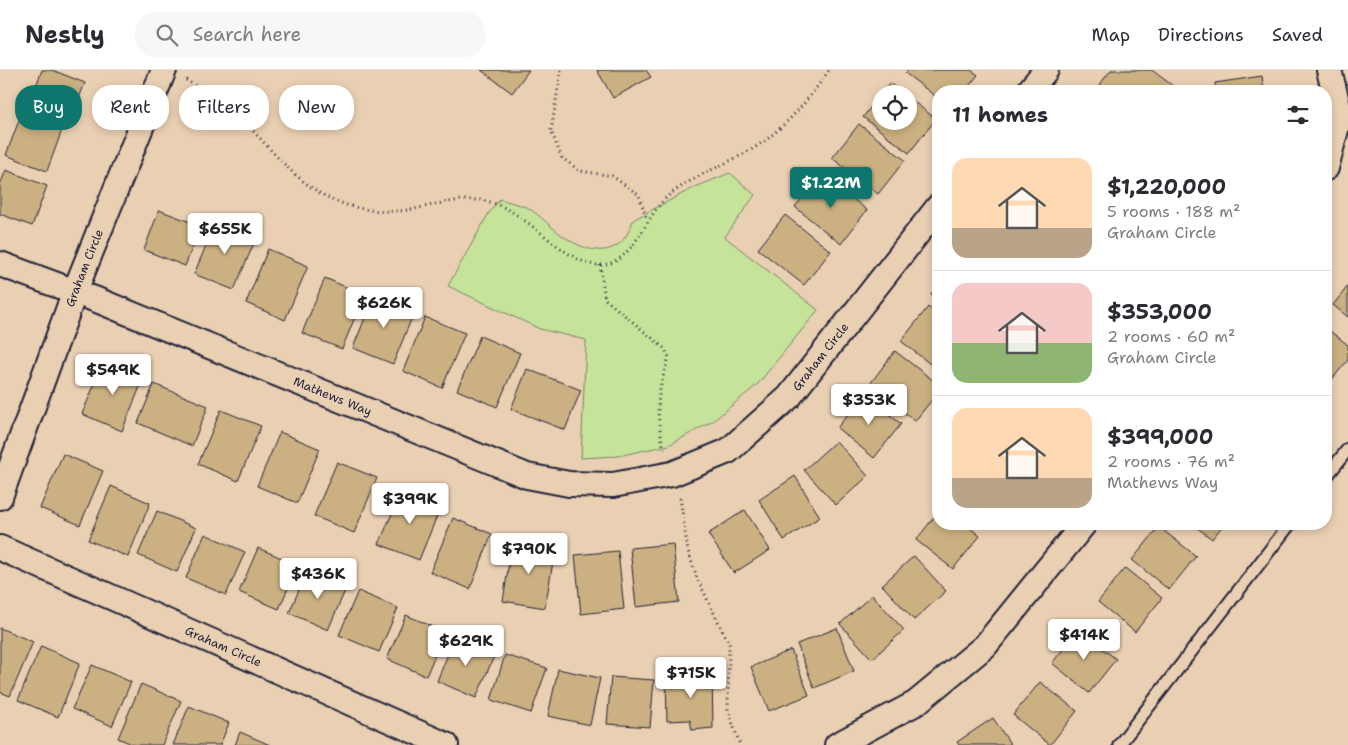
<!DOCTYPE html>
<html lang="en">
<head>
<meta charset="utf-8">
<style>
	:root { --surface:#fff; --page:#f7f7f7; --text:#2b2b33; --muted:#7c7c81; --line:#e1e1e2; --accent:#0f766e }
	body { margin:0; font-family:"Shantell Sans",sans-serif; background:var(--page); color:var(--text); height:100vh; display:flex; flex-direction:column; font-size:19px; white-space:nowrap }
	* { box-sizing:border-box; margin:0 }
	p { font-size:16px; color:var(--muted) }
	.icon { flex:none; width:28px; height:28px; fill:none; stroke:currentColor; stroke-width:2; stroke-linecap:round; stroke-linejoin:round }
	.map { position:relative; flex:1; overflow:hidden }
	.side { position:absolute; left:932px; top:15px; width:400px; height:445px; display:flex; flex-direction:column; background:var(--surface); border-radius:20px; box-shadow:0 2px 8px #0003 }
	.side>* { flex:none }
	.banner { position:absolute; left:15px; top:15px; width:475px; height:45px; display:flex; gap:10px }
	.tools { position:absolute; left:872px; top:15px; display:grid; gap:10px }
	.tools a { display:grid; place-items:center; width:45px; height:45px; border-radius:50%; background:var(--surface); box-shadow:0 2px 8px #0003; font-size:25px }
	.price { position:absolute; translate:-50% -42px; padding:0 11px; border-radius:5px; background:#fff; color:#222; font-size:16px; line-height:32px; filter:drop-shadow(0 1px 2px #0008) }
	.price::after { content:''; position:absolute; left:50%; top:30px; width:15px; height:11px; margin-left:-8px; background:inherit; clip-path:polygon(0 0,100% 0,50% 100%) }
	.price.selected { background:var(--accent); color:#fff }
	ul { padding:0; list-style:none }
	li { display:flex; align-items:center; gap:15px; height:125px; padding:0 20px }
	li+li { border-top:1px solid var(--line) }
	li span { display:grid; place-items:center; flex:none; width:140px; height:100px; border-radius:15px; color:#555 }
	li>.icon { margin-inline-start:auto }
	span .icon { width:60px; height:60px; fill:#fffc; stroke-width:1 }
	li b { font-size:21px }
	h2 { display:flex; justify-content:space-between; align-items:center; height:60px; padding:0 20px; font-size:21px }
	.pill { padding:0 18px; border-radius:20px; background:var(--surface); box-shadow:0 2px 8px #0003; font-size:18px; line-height:45px }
	.pill.selected { background:var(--accent); color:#fff }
	header { display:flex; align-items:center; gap:30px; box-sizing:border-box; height:70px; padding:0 25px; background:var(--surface); border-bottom:1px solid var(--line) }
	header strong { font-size:24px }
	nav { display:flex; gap:28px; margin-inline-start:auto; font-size:18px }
	.search { width:350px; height:45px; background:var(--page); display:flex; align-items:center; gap:12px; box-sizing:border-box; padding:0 18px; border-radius:20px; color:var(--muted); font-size:19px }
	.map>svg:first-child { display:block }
	.green { fill:#c6e39a; stroke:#74826a }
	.building { fill:#cbb081; stroke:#22223b }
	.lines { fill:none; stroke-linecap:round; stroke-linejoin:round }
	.lane-casing { stroke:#22223b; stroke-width:15 }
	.street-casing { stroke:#22223b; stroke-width:28 }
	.path { stroke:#22223b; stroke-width:3; stroke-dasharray:1 4; stroke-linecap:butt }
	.lane { stroke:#ead0b2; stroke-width:11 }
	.street { stroke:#ead0b2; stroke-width:24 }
	.labels { text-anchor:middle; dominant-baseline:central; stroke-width:4; stroke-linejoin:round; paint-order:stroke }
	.street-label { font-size:12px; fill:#22223b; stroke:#ead0b2 }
</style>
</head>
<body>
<header>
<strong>Nestly</strong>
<div class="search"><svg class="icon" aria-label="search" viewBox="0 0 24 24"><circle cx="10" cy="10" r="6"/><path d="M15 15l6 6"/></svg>Search here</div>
<nav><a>Map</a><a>Directions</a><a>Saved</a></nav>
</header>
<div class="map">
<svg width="1348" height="675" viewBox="0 0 1348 675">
	<rect width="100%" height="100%" fill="#ead0b2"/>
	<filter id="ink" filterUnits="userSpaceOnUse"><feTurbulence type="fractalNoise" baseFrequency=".02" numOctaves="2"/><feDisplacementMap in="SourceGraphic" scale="10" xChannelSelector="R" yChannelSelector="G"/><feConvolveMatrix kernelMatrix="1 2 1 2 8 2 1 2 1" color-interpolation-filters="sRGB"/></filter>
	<g filter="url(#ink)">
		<!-- green -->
		<path class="green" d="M730,103L755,125L725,167L818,240L757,315L713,351L669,375L618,386L581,388L586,270L540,259L448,216L489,143L500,129C509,132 518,134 526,137C541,145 553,160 566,168C595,187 623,186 633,150L693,118Z"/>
		<!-- building -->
		<g class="building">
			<polygon points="42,0 52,0 85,13 69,53 28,37"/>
			<polygon points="481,0 529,0 512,23"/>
			<polygon points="597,0 646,0 651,7 613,28"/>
			<polygon points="908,0 971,0 978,5 965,21 939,21 939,29 905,3"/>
			<polygon points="1111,0 1152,0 1173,16 1169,21 1109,21 1100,14"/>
			<polygon points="1262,6 1264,21 1216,21 1215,13"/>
			<polygon points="890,13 903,24 881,24"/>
			<polygon points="881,24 881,51 909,51 909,28 936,49 909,83 863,47"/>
			<polygon points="21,45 62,60 47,101 6,85"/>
			<polygon points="859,54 905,90 878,124 832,88"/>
			<polygon points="6,100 47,116 32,156 0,144 0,115"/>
			<polygon points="822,104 867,140 841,174 795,137"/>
			<polygon points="159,140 201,156 185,196 144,180"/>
			<polygon points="785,145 831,181 804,215 758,179"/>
			<polygon points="217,150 257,166 234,220 194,204"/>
			<polygon points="268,179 308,196 285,250 246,233"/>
			<polygon points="325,208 364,225 342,279 302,263"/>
			<polygon points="939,213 939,230 931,224"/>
			<polygon points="1348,216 1348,247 1333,235"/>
			<polygon points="375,223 415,240 393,294 353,278"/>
			<polygon points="928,237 939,246 939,301 901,271"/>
			<polygon points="425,247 465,263 442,318 403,301"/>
			<polygon points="1326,258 1348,275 1348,290 1328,314 1326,313"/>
			<polygon points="480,266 520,283 497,337 457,320"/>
			<polygon points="895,281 939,315 939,321 915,351 869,315"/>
			<polygon points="105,290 144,307 122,361 82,344"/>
			<polygon points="527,299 581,320 565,360 511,339"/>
			<polygon points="154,314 208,336 192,376 138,353"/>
			<polygon points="864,324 901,354 874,388 837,358"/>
			<polygon points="221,340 261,356 238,411 198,394"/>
			<polygon points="280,362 320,379 297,433 257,416"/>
			<polygon points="836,371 868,406 836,435 804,400"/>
			<polygon points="63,384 103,401 80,455 40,438"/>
			<polygon points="337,392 377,408 354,463 314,446"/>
			<polygon points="795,406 820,447 784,470 759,430"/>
			<polygon points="111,416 150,433 128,487 88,470"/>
			<polygon points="402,420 441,436 419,490 379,474"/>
			<polygon points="745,440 770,480 734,503 708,464"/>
			<polygon points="157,441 196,458 177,502 138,485"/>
			<polygon points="939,441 939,454 965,454 980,466 953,499 916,470"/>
			<polygon points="453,448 492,464 470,519 430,502"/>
			<polygon points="1192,454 1224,454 1212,469"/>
			<polygon points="1159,457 1196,486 1169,520 1132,490"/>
			<polygon points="205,464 245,482 226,525 186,508"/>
			<polygon points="512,473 555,480 545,538 503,531"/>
			<polygon points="673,474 679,532 636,537 630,478"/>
			<polygon points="258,478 298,495 279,539 239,522"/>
			<polygon points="618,481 624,539 581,544 575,485"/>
			<polygon points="914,486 946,521 914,550 882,515"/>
			<polygon points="1125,498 1162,528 1135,562 1098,532"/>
			<polygon points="308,499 347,516 328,560 289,543"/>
			<polygon points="358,521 398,538 379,582 339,565"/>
			<polygon points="872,525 904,560 872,589 840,554"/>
			<polygon points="406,545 445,562 426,606 387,589"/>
			<polygon points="0,558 33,572 10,626 0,622"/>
			<polygon points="837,558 854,601 814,618 797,574"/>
			<polygon points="1079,560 1116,589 1089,623 1052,593"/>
			<polygon points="455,567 495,584 476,628 437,611"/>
			<polygon points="41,576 80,593 58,647 18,630"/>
			<polygon points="791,580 809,625 769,641 751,597"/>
			<polygon points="505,585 547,598 531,643 491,630"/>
			<polygon points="92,595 131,612 112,656 72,639"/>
			<polygon points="558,599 600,608 590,655 548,646"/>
			<polygon points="712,599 713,658 692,660 690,650 667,651 666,606 690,604 691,600"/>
			<polygon points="611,607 654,610 650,657 607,654"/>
			<polygon points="1040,612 1077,641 1050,675 1013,645"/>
			<polygon points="141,614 181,631 162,675 134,675 118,668"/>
			<polygon points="189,636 229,653 220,675 173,675"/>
			<polygon points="993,648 1011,675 959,675 957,672"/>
			<polygon points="240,662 270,675 235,675"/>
		</g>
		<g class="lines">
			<defs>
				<g id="lane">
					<polyline points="1326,407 1348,379"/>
					<polyline points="1119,675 1290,454"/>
				</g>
				<g id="street">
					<polyline points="1029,21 1046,0"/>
					<polyline points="1326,98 1340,44 1329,0"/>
					<path id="s1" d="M0,194L97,230L527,406L569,414L613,415L672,404L728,381L789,327L939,136"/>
					<path id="s2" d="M0,427L75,221L164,0"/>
					<path id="s3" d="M0,478L446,675"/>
					<polyline points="837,675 916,633 985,576 1084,454"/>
				</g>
			</defs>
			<!-- lane casing -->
			<use href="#lane" class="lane-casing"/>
			<!-- street casing -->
			<use href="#street" class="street-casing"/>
			<!-- path -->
			<g class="path">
				<polyline points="561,0 551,61 562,88 580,101 612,106 639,125 647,150"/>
				<path d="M186,10C203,20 223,32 238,46C266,72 290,107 325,126C346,137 374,143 398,141C427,139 447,128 480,130C524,134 563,196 600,195C634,194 645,146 667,127C691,107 722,96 749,81C782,62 808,31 829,0"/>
				<path d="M600,195L605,229L664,278L669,287C656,328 655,337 664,380"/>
				<polyline points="680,428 688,481 697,508 729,574 728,640 740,675"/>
			</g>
			<!-- lane -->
			<use href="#lane" class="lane"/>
			<!-- street -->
			<use href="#street" class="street"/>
		</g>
	</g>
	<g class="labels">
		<!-- street labels -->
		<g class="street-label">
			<text stroke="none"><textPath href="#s2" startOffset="244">Graham Circle</textPath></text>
			<text stroke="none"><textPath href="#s1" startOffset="908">Graham Circle</textPath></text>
			<text stroke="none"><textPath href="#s1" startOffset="358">Mathews Way</textPath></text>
			<text stroke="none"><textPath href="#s3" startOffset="244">Graham Circle</textPath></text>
		</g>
	</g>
</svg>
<div class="tools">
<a><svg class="icon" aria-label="locate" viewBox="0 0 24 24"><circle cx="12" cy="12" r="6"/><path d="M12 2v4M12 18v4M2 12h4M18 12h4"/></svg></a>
</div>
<b class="price selected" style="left:831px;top:139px">$1.22M</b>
<b class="price" style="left:225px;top:185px">$655K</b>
<b class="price" style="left:384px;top:259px">$626K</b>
<b class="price" style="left:113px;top:326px">$549K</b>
<b class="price" style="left:869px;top:356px">$353K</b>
<b class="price" style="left:410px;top:455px">$399K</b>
<b class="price" style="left:529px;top:505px">$790K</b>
<b class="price" style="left:318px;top:530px">$436K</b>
<b class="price" style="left:1084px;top:591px">$414K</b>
<b class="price" style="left:466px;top:597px">$629K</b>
<b class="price" style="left:691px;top:629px">$715K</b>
<div class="banner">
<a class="pill selected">Buy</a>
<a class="pill">Rent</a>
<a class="pill">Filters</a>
<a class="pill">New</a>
</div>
<section class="side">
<h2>11 homes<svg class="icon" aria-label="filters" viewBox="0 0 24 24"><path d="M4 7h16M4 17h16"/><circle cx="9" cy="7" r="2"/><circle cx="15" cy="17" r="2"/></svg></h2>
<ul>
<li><span style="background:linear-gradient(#ffd9b3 70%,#b9a48a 0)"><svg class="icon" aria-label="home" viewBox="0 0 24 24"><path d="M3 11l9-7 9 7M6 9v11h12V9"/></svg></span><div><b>$1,220,000</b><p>5 rooms · 188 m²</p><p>Graham Circle</p></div></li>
<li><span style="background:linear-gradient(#f6c9c9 60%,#8fb573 0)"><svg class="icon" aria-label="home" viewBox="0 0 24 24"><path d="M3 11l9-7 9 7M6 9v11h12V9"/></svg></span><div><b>$353,000</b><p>2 rooms · 60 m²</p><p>Graham Circle</p></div></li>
<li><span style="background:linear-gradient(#ffd9b3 70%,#b9a48a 0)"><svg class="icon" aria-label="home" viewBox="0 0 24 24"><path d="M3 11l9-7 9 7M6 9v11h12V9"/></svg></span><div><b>$399,000</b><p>2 rooms · 76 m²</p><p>Mathews Way</p></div></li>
</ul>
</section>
</div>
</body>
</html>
